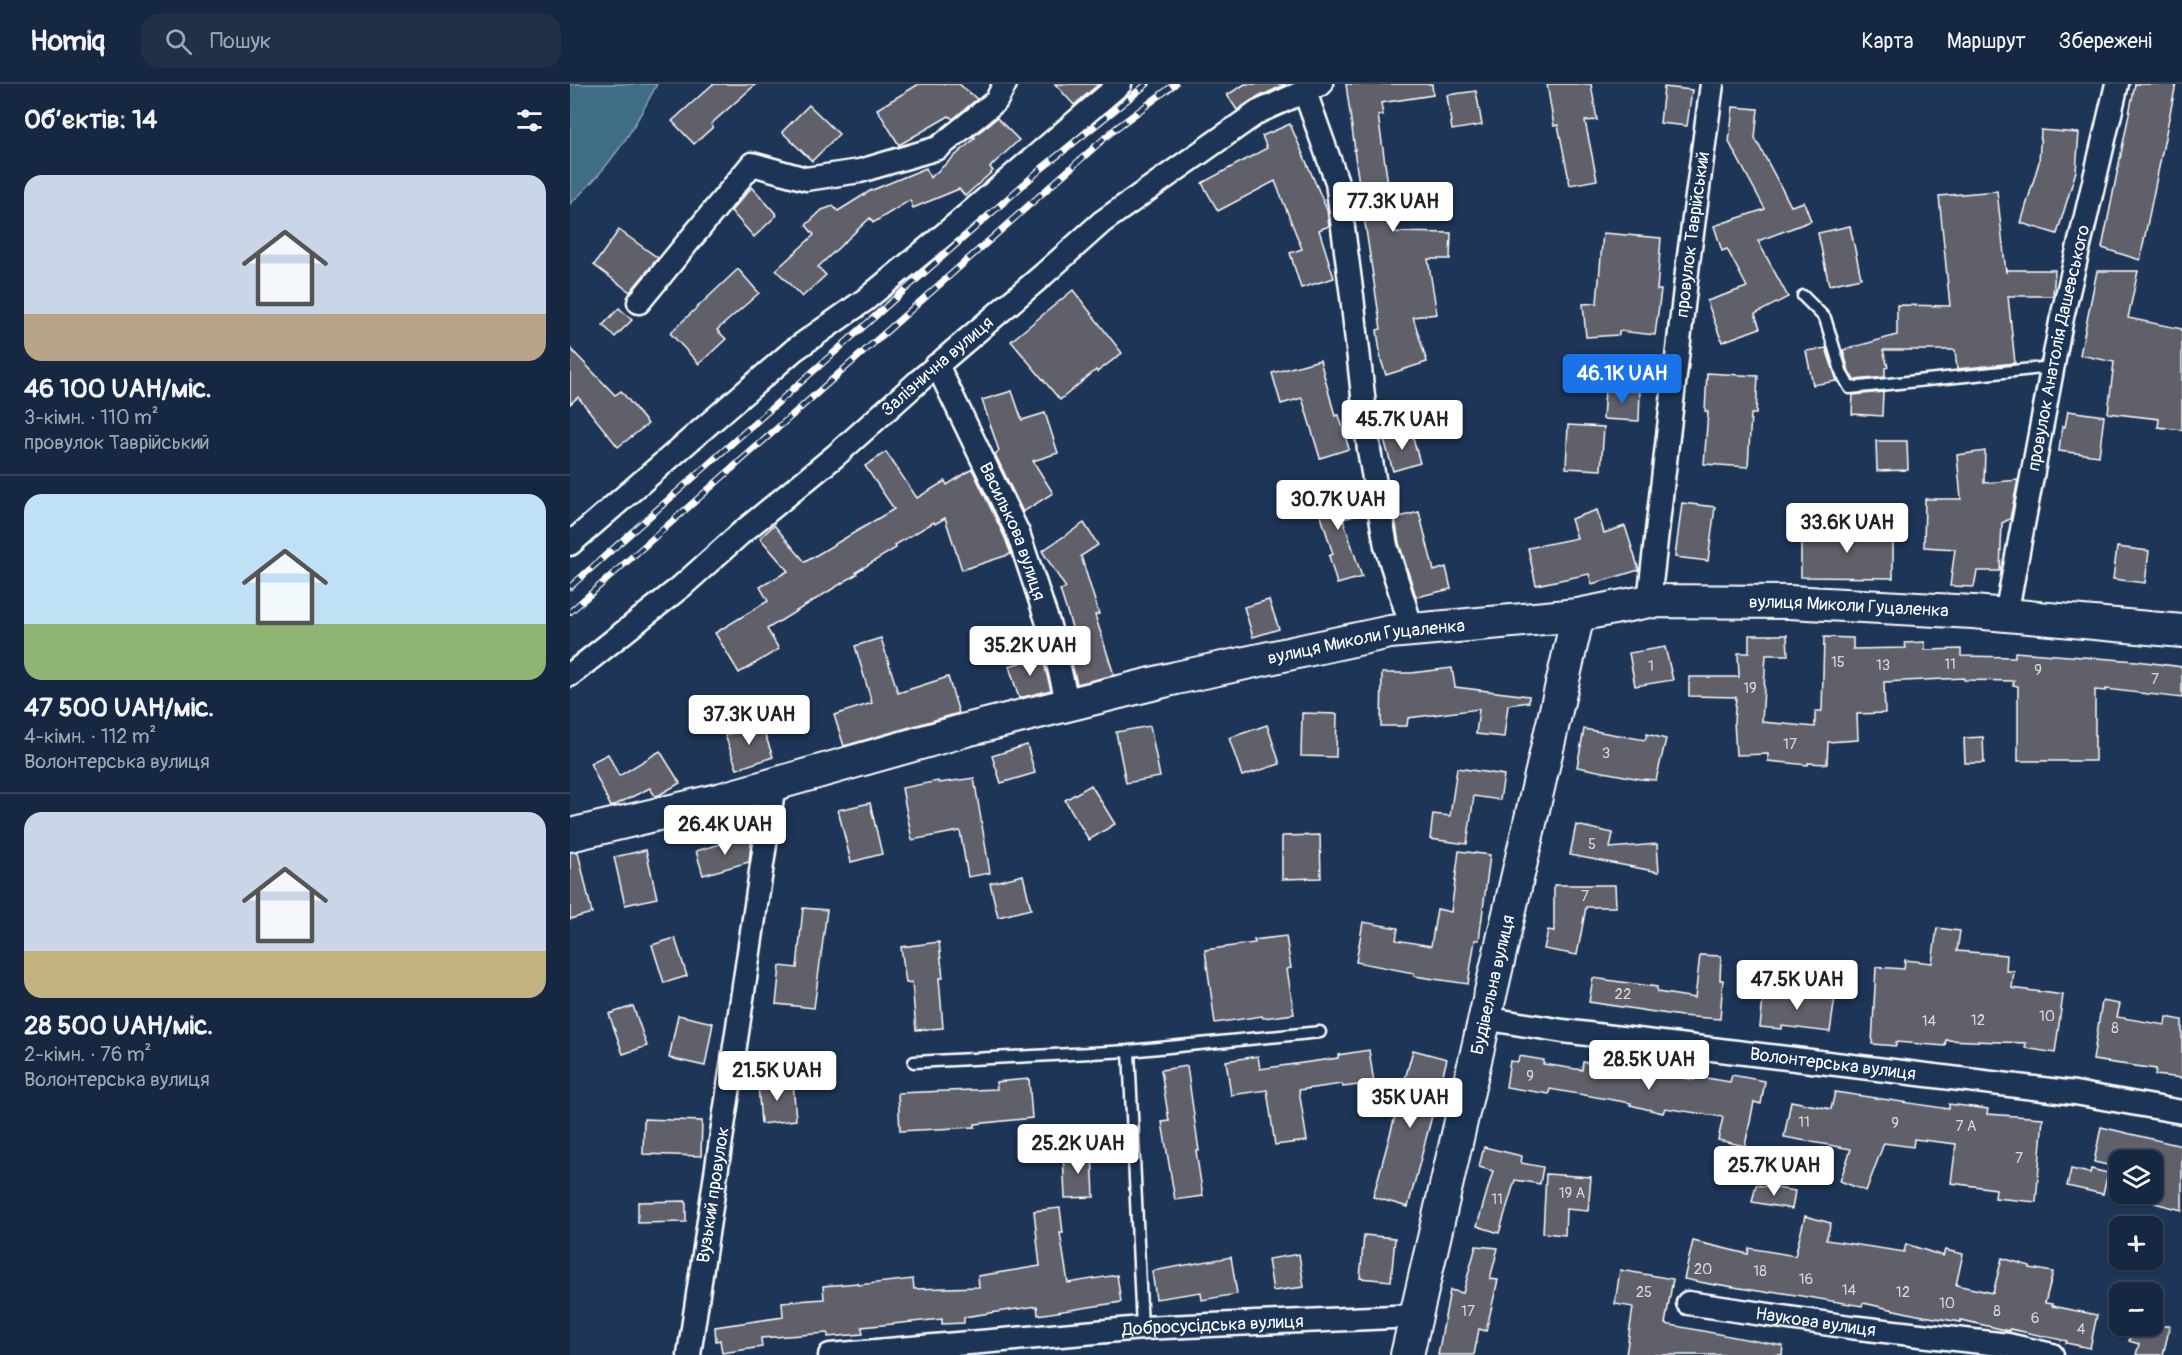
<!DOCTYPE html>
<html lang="uk">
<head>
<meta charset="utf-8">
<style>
	:root { --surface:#162841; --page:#1f3048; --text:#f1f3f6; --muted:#9ea6b1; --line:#35445a; --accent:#1a73e8 }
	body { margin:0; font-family:Pangolin,sans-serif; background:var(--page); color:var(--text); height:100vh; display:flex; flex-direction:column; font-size:22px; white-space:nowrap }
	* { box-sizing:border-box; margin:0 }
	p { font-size:20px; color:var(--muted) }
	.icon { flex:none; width:33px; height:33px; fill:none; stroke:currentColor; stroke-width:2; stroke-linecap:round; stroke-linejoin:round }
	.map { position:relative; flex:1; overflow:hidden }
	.side { display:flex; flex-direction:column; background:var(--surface); width:570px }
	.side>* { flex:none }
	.buttons { position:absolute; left:1539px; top:1066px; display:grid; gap:12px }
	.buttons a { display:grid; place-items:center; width:54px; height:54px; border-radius:12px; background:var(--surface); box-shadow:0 2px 4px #0004,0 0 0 2px var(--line); font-size:30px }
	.price { position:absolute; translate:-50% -51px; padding:0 14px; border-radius:6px; background:#fff; color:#222; font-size:20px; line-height:39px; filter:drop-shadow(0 2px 3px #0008) }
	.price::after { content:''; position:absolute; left:50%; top:36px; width:18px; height:14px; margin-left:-9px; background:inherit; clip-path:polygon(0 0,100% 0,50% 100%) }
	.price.selected { background:var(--accent); color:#fff }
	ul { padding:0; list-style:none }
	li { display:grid; align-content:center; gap:12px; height:318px; padding:0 24px }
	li+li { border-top:2px solid var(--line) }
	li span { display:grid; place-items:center; height:186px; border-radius:18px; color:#555 }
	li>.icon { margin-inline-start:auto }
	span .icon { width:108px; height:108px; fill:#fffc; stroke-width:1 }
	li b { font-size:26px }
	h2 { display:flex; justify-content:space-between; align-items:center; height:72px; padding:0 24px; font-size:26px }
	header { display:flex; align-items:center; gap:36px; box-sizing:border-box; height:84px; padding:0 30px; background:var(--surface); border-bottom:2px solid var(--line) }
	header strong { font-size:28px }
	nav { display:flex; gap:33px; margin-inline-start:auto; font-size:21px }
	.search { width:420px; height:54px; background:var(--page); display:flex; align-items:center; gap:15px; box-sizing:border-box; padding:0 21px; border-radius:18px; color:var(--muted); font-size:22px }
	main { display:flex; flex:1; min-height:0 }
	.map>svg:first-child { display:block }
	.water { fill:#416d86; stroke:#8da7b6; stroke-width:1.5 }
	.building { fill:#60606a; stroke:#fff; stroke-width:1.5 }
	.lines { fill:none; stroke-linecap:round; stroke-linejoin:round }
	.lane-casing { stroke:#fff; stroke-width:15 }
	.street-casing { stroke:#fff; stroke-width:27 }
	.secondary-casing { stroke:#fff; stroke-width:36 }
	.lane { stroke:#1d3557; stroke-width:10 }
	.street { stroke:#1d3557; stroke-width:22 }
	.secondary { stroke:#1d3557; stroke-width:32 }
	.rail-casing { stroke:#fff; stroke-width:7 }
	.rail { stroke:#1d3557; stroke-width:4.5; stroke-dasharray:14; stroke-linecap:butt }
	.labels { text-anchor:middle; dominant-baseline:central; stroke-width:6; stroke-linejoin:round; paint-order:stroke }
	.number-label { font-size:15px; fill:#d7d7da }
	.street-label { font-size:18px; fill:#fff; stroke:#1d3557 }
</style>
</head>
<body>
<header>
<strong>Homiq</strong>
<div class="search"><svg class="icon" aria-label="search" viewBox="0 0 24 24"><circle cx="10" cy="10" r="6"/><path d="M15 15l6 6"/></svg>Пошук</div>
<nav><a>Карта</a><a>Маршрут</a><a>Збережені</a></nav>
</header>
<main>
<section class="side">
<h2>Об’єктів: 14<svg class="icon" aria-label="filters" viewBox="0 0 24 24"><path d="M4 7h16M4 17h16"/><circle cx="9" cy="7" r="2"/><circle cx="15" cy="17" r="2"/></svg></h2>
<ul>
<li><span style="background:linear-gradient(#c9d6e8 75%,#b9a48a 0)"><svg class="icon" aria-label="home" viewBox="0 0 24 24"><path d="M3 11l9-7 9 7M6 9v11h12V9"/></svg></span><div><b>46 100 UAH/міс.</b><p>3-кімн. · 110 m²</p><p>провулок Таврійський</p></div></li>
<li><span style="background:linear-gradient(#bfe0f5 70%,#8fb573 0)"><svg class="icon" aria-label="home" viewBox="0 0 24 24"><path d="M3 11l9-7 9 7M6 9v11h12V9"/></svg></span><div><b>47 500 UAH/міс.</b><p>4-кімн. · 112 m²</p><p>Волонтерська вулиця</p></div></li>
<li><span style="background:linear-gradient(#c9d6e8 75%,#c2b280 0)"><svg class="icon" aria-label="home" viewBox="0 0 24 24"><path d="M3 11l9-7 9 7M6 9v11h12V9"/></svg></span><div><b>28 500 UAH/міс.</b><p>2-кімн. · 76 m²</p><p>Волонтерська вулиця</p></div></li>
</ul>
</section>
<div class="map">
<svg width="1612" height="1271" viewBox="0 0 1612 1271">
	<rect width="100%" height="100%" fill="#1d3557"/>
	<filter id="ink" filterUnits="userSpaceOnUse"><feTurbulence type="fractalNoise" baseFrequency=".0167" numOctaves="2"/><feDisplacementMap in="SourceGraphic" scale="12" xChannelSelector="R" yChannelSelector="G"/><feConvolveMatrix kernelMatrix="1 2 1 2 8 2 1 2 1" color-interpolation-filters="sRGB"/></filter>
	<g filter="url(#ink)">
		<!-- water -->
		<path class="water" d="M0,0H87C61,50 42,81 0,120Z"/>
		<!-- building -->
		<g class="building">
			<polygon points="143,0 186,0 141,40 143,43 124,60 102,37"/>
			<polygon points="349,0 389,0 407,15 383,35 379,32 329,61 307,25"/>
			<polygon points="485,0 529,0 504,21"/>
			<polygon points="675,0 716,0 682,16 667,26 657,11"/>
			<polygon points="776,0 862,0 863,11 811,19 813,31 808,31 825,148 881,149 880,175 858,175 867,230 843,233 857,278 816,291 811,276 807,246 811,245 784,66 785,66"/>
			<polygon points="977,0 1021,0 1027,36 1015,37 1027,96 1000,101 988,41 984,42"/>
			<polygon points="1565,0 1606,0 1570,176 1532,164"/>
			<polygon points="1094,3 1122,6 1117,42 1090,39"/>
			<polygon points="906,7 912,41 882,46 877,11"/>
			<polygon points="239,21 269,50 242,77 212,48"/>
			<polygon points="1163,23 1188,25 1185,54 1221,122 1234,118 1241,137 1188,157 1218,213 1185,230 1190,244 1152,258 1137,217 1177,203 1157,165 1152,167 1144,142 1195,125 1159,58"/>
			<polygon points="427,34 449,56 420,83 423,87 395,112 389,105 343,124 340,116 303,139 300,134 248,183 256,191 232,213 206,186 244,151 236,141 252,126 263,122 268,127 300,107 356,84 360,94 405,54 403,53"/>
			<polygon points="720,40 757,126 759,142 749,146 764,194 731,204 720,169 732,165 705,97 648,127 632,99 697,64 692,52"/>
			<polygon points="1471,46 1509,49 1506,87 1487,150 1451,139 1469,78"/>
			<polygon points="182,103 207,131 184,153 161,127"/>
			<polygon points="1427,107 1436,189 1436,186 1485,186 1483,212 1438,212 1445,279 1387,285 1385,266 1313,266 1318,283 1315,284 1315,293 1284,296 1279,287 1273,266 1327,251 1327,221 1380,222 1369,112"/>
			<polygon points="1280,142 1291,194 1259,201 1248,149"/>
			<polygon points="49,146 88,174 60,208 24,181"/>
			<polygon points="1033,149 1091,154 1087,206 1091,206 1085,251 1049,247 1049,251 1016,253 1013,220 1027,219"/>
			<polygon points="168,185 189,209 147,246 156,255 129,280 100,249"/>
			<polygon points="1527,187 1568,187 1558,234 1612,245 1612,346 1588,343 1589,335 1538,329 1544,278 1510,271"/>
			<polygon points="503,206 552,269 527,288 526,286 490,316 441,257"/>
			<polygon points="49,224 62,236 45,253 33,241"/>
			<polygon points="0,264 45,311 51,307 78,340 48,363 8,313 0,320"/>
			<polygon points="1256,264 1267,297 1243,301 1236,267"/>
			<polygon points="750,276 765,332 769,331 779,365 750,374 732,314 711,320 702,289"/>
			<polygon points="1137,289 1188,292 1186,330 1181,330 1178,383 1134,380 1138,328 1135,327"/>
			<polygon points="1035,305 1070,307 1069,337 1033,335"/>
			<polygon points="442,307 452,336 475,329 488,369 463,377 483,409 453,428 425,370 429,367 412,316"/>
			<polygon points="1313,308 1312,332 1282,330 1283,311"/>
			<polygon points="1498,327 1534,332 1529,372 1489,367 1492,342 1495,343"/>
			<polygon points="998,341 1034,343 1031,386 996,384"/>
			<polygon points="841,347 850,379 823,387 814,355"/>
			<polygon points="1306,357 1337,357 1338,386 1307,387"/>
			<polygon points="1415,367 1414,399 1448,396 1440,435 1432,439 1430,487 1407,487 1404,503 1380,502 1385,465 1354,463 1355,415 1391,415 1387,371"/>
			<polygon points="316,368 347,414 375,397 377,401 402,385 435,454 441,470 392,486 375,434 365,440 364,438 325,461 326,464 286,488 287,490 197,545 209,565 169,589 145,549 198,517 190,503 218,487 190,454 204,441 235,478 324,425 295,382"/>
			<polygon points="773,398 784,432 773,435 792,493 767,500 759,472 763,470 743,407"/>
			<polygon points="1112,419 1145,423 1138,477 1105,473"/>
			<polygon points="1027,426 1034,449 1055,442 1069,486 1022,500 1019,490 966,501 958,464 1007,454 1001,435"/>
			<polygon points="849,428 864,487 876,483 881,505 846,513 829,459 825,434"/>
			<polygon points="514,439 528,461 511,472 529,530 525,531 544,591 507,600 499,568 509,565 490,506 496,504 472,467"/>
			<polygon points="1231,446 1323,447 1323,494 1231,493"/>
			<polygon points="1547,463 1579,467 1575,499 1543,495"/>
			<polygon points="699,516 709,545 683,553 674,523"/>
			<polygon points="1179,551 1217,551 1218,571 1196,571 1192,638 1245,643 1245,627 1252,627 1254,553 1283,554 1283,565 1336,564 1335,559 1355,558 1355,566 1391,565 1391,572 1445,573 1445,568 1567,577 1612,583 1612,614 1536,605 1536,607 1525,606 1525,677 1448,677 1448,602 1443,601 1444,597 1394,596 1394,594 1314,598 1315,629 1287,630 1288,656 1258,658 1257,680 1238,679 1238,681 1198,677 1198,670 1166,671 1164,637 1166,613 1119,612 1119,593 1169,593 1168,569 1179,569"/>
			<polygon points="311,554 328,609 378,593 389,629 274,662 264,631 302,619 285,562"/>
			<polygon points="1095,563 1103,596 1065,602 1059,569"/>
			<polygon points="472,572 481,606 449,614 439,582"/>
			<polygon points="882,584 885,603 959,612 959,618 938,621 934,653 906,650 909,625 838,634 837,642 811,642 812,589 841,589"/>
			<polygon points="732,629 767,630 766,673 731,672"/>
			<polygon points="191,639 203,673 167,685 155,651"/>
			<polygon points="697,641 710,680 672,692 659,654"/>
			<polygon points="580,642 590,693 556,699 546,648"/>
			<polygon points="1014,645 1075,656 1077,650 1096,655 1086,696 1070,695 1007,683"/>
			<polygon points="1413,653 1414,679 1395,679 1394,654"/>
			<polygon points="457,661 465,689 431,699 422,672"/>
			<polygon points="90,667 110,699 89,711 85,712 80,704 41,723 20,679 38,670 49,692"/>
			<polygon points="887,684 934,691 930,716 904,712 897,760 860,755 863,730 880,732"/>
			<polygon points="404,694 420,789 398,793 390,747 342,756 332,704 368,697 369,699"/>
			<polygon points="521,701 545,740 519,756 495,716"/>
			<polygon points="300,719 312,770 281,778 268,726"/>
			<polygon points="1006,741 1043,749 1040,764 1087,760 1089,788 1000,771"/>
			<polygon points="750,751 751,794 712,795 712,752"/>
			<polygon points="179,752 181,760 179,778 133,791 126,767"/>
			<polygon points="76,766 87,814 55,821 44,773"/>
			<polygon points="889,767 920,771 909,856 905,856 898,900 844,892 844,889 786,878 793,838 828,844 826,856 861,862 867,825 881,828"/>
			<polygon points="0,768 8,768 22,829 0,835"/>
			<polygon points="453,791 461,825 428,833 420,799"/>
			<polygon points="984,801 1045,801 1046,823 1016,823 1007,871 974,865 978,846 984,847"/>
			<polygon points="233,824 257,826 244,924 206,920 210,882 227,884"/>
			<polygon points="1367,844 1390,847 1387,867 1437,871 1436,887 1444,887 1442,904 1493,911 1485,969 1455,964 1456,959 1376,956 1375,962 1326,958 1326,962 1302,960 1306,883 1334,885 1335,876 1362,879"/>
			<polygon points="716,852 721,884 717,885 724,930 693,934 692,932 645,939 635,866 685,859 684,856"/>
			<polygon points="105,854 117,892 94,899 82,861"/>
			<polygon points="369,858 373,894 369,894 373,944 346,946 342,898 336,899 331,863"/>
			<polygon points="1130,871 1151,872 1150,896 1153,896 1150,935 1111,932 1019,918 1023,894 1087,903 1087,908 1125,914"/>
			<polygon points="1194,906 1265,913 1260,948 1212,942 1212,945 1190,943"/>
			<polygon points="1532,917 1550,920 1547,933 1595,941 1596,933 1612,936 1612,994 1585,991 1586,985 1523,976"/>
			<polygon points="63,922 77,962 53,970 39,930"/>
			<polygon points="108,931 143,939 135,982 99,974"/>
			<polygon points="799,966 804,999 773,1003 772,1000 729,1006 737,1057 705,1061 697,1006 661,1011 656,977 688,972 690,985 768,974 768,971"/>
			<polygon points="843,966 877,975 838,1123 803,1113"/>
			<polygon points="949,972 974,976 973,980 1012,986 1013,978 1068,988 1069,984 1124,996 1124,992 1160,998 1162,991 1195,997 1191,1020 1184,1018 1175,1062 1148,1056 1153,1033 1095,1024 1093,1029 1060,1021 1061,1019 980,1005 979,1010 936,1003 940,977 948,978"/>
			<polygon points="617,982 629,1067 626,1067 633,1112 605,1116 592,1038 599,1037 591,986"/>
			<polygon points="459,995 462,1034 405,1040 405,1043 330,1047 328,1009 427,1005 426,998"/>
			<polygon points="223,997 226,1036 191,1040 188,1000"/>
			<polygon points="1265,1008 1379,1025 1379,1020 1418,1025 1417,1030 1473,1034 1466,1118 1425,1114 1426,1105 1381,1099 1386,1060 1344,1055 1343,1063 1314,1059 1296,1107 1270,1097 1281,1065 1214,1053 1221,1017 1261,1025"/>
			<polygon points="74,1035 132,1037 131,1072 73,1070"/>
			<polygon points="1531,1043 1612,1062 1612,1126 1576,1117 1578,1110 1582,1110 1582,1077 1550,1077 1550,1084 1524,1078"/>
			<polygon points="914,1063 952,1072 951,1079 973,1083 970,1100 945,1096 929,1149 907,1142 923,1087 909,1083"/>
			<polygon points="522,1068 524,1113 495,1114 493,1069"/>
			<polygon points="1501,1085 1520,1089 1521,1085 1538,1089 1533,1110 1497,1102"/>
			<polygon points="976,1090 1021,1093 1018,1127 996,1125 995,1151 973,1149"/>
			<polygon points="1186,1101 1225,1107 1222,1125 1182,1118"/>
			<polygon points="116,1117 116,1138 68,1139 68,1118"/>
			<polygon points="490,1124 493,1149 490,1149 498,1199 547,1191 551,1218 468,1231 467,1222 394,1233 394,1239 372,1240 372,1235 292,1243 293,1250 258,1253 258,1249 191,1254 192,1263 152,1269 150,1256 146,1257 145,1243 213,1233 212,1218 254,1215 253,1202 288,1199 288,1201 343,1195 344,1205 409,1203 408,1192 470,1182 464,1127"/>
			<polygon points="1235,1132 1261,1139 1256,1156 1334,1168 1336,1160 1373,1172 1375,1166 1393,1170 1386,1201 1423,1209 1432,1174 1460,1182 1460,1184 1483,1188 1475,1219 1482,1220 1482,1222 1527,1231 1520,1264 1496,1259 1497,1257 1440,1245 1440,1247 1391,1236 1391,1238 1347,1231 1293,1219 1292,1222 1201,1207 1200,1209 1145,1200 1145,1201 1114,1195 1123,1157 1178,1170 1179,1164 1225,1172"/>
			<polygon points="794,1151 825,1154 821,1197 790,1194"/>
			<polygon points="906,1162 928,1164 920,1195 928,1196 916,1247 909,1245 904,1271 868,1271 880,1206 893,1209"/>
			<polygon points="729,1170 734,1203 703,1207 698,1175"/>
			<polygon points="661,1173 667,1210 632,1216 631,1208 586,1215 582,1187"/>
			<polygon points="1050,1186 1103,1195 1095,1240 1213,1262 1212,1271 1056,1271 1063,1223 1045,1220"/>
			<polygon points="1562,1242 1600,1242 1593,1271 1566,1271 1569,1260 1559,1257"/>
		</g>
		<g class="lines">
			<defs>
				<g id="lane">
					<polyline points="1233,212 1255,234 1272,290 1280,304 1482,283"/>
					<polyline points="559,967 572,1244"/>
					<polyline points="344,978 559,967 750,948"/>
				</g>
				<g id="street">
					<polyline points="735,8 767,98 782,212 799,366 816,462 842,545"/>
					<polyline points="69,218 182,80 236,95 290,87 368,64 426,17 435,0"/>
					<path id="s1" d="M367,281L448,449L479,542L498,621"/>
					<polyline points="0,460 224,266 295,216 369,155 550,0"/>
					<path id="s2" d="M1079,517L1118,179L1142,0"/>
					<path id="s3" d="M1436,531L1491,238L1547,0"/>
					<path id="s4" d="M0,591L112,502L170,450L265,372L350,296L474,190L532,138L688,28L751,0"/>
					<path id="s5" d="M914,934L993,947L1505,1009L1612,1028"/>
					<path id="s6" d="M1118,1219L1280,1243L1438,1261L1482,1271"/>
					<path id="s7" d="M119,1271L204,700"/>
					<path id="s8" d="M260,1271L572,1244L846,1232"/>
				</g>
				<g id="secondary">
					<path id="s9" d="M0,751L152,715L396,646L606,594L820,548L1008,531L1079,517L1219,518L1403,528L1612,547"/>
					<path id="s10" d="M837,1271L1008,531"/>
				</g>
			</defs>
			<!-- lane casing -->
			<use href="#lane" class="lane-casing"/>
			<!-- street casing -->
			<use href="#street" class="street-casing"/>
			<!-- secondary casing -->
			<use href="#secondary" class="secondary-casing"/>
			<!-- lane -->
			<use href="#lane" class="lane"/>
			<!-- street -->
			<use href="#street" class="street"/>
			<!-- secondary -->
			<use href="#secondary" class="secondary"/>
			<defs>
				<g id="rail">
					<polyline points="0,503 471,85 577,0"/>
					<polyline points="0,528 545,45 605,0"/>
				</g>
			</defs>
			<!-- rail casing -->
			<use href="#rail" class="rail-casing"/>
			<!-- rail -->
			<use href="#rail" class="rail"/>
		</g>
	</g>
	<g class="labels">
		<!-- number labels -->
		<g class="number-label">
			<text x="1268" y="578">15</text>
			<text x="1380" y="580">11</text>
			<text x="1313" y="581">13</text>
			<text x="1081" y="582">1</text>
			<text x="1468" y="586">9</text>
			<text x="1585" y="595">7</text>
			<text x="1180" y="604">19</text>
			<text x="1220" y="660">17</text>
			<text x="1036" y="669">3</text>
			<text x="1022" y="760">5</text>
			<text x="1015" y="812">7</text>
			<text x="1053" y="910">22</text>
			<text x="1477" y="932">10</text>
			<text x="1408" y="936">12</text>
			<text x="1359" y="937">14</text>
			<text x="1545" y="944">8</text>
			<text x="960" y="992">9</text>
			<text x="1234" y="1038">11</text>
			<text x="1325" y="1039">9</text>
			<text x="1396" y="1042">7 А</text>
			<text x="1449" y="1074">7</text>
			<text x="1002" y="1109">19 А</text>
			<text x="927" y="1115">11</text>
			<text x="1133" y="1185">20</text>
			<text x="1190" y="1187">18</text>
			<text x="1236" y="1195">16</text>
			<text x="1279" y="1206">14</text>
			<text x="1074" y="1208">25</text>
			<text x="1333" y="1208">12</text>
			<text x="1377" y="1219">10</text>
			<text x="898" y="1227">17</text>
			<text x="1427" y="1227">8</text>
			<text x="1465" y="1234">6</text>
			<text x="1511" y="1245">4</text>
		</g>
		<!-- street labels -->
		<g class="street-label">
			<text stroke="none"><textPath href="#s2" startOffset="369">провулок Таврійський</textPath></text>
			<text stroke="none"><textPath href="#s3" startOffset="272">провулок Анатолія Дашевського</textPath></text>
			<text stroke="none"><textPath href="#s4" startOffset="480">Залізнична вулиця</textPath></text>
			<text stroke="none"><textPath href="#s1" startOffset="183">Василькова вулиця</textPath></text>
			<text stroke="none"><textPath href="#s9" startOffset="1306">вулиця Миколи Гуцаленка</textPath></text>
			<text stroke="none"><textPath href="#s9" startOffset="820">вулиця Миколи Гуцаленка</textPath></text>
			<text stroke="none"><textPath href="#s10" startOffset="380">Будівельна вулиця</textPath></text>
			<text stroke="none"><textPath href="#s5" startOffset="352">Волонтерська вулиця</textPath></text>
			<text stroke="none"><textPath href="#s7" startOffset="162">Вузький провулок</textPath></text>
			<text stroke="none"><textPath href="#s6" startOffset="129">Наукова вулиця</textPath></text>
			<text stroke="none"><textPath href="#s8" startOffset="384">Добросусідська вулиця</textPath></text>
		</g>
	</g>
</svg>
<div class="buttons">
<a><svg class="icon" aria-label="layers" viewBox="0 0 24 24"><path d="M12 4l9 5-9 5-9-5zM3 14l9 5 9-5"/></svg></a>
<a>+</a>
<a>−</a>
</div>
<b class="price" style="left:823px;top:149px">77.3K UAH</b>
<b class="price selected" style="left:1052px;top:321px">46.1K UAH</b>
<b class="price" style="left:832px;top:367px">45.7K UAH</b>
<b class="price" style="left:768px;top:447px">30.7K UAH</b>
<b class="price" style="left:1277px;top:470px">33.6K UAH</b>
<b class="price" style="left:460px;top:593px">35.2K UAH</b>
<b class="price" style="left:179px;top:662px">37.3K UAH</b>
<b class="price" style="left:155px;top:772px">26.4K UAH</b>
<b class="price" style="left:1227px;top:927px">47.5K UAH</b>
<b class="price" style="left:1079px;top:1007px">28.5K UAH</b>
<b class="price" style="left:207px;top:1018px">21.5K UAH</b>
<b class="price" style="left:840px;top:1045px">35K UAH</b>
<b class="price" style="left:508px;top:1091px">25.2K UAH</b>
<b class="price" style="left:1204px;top:1113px">25.7K UAH</b>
</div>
</main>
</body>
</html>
